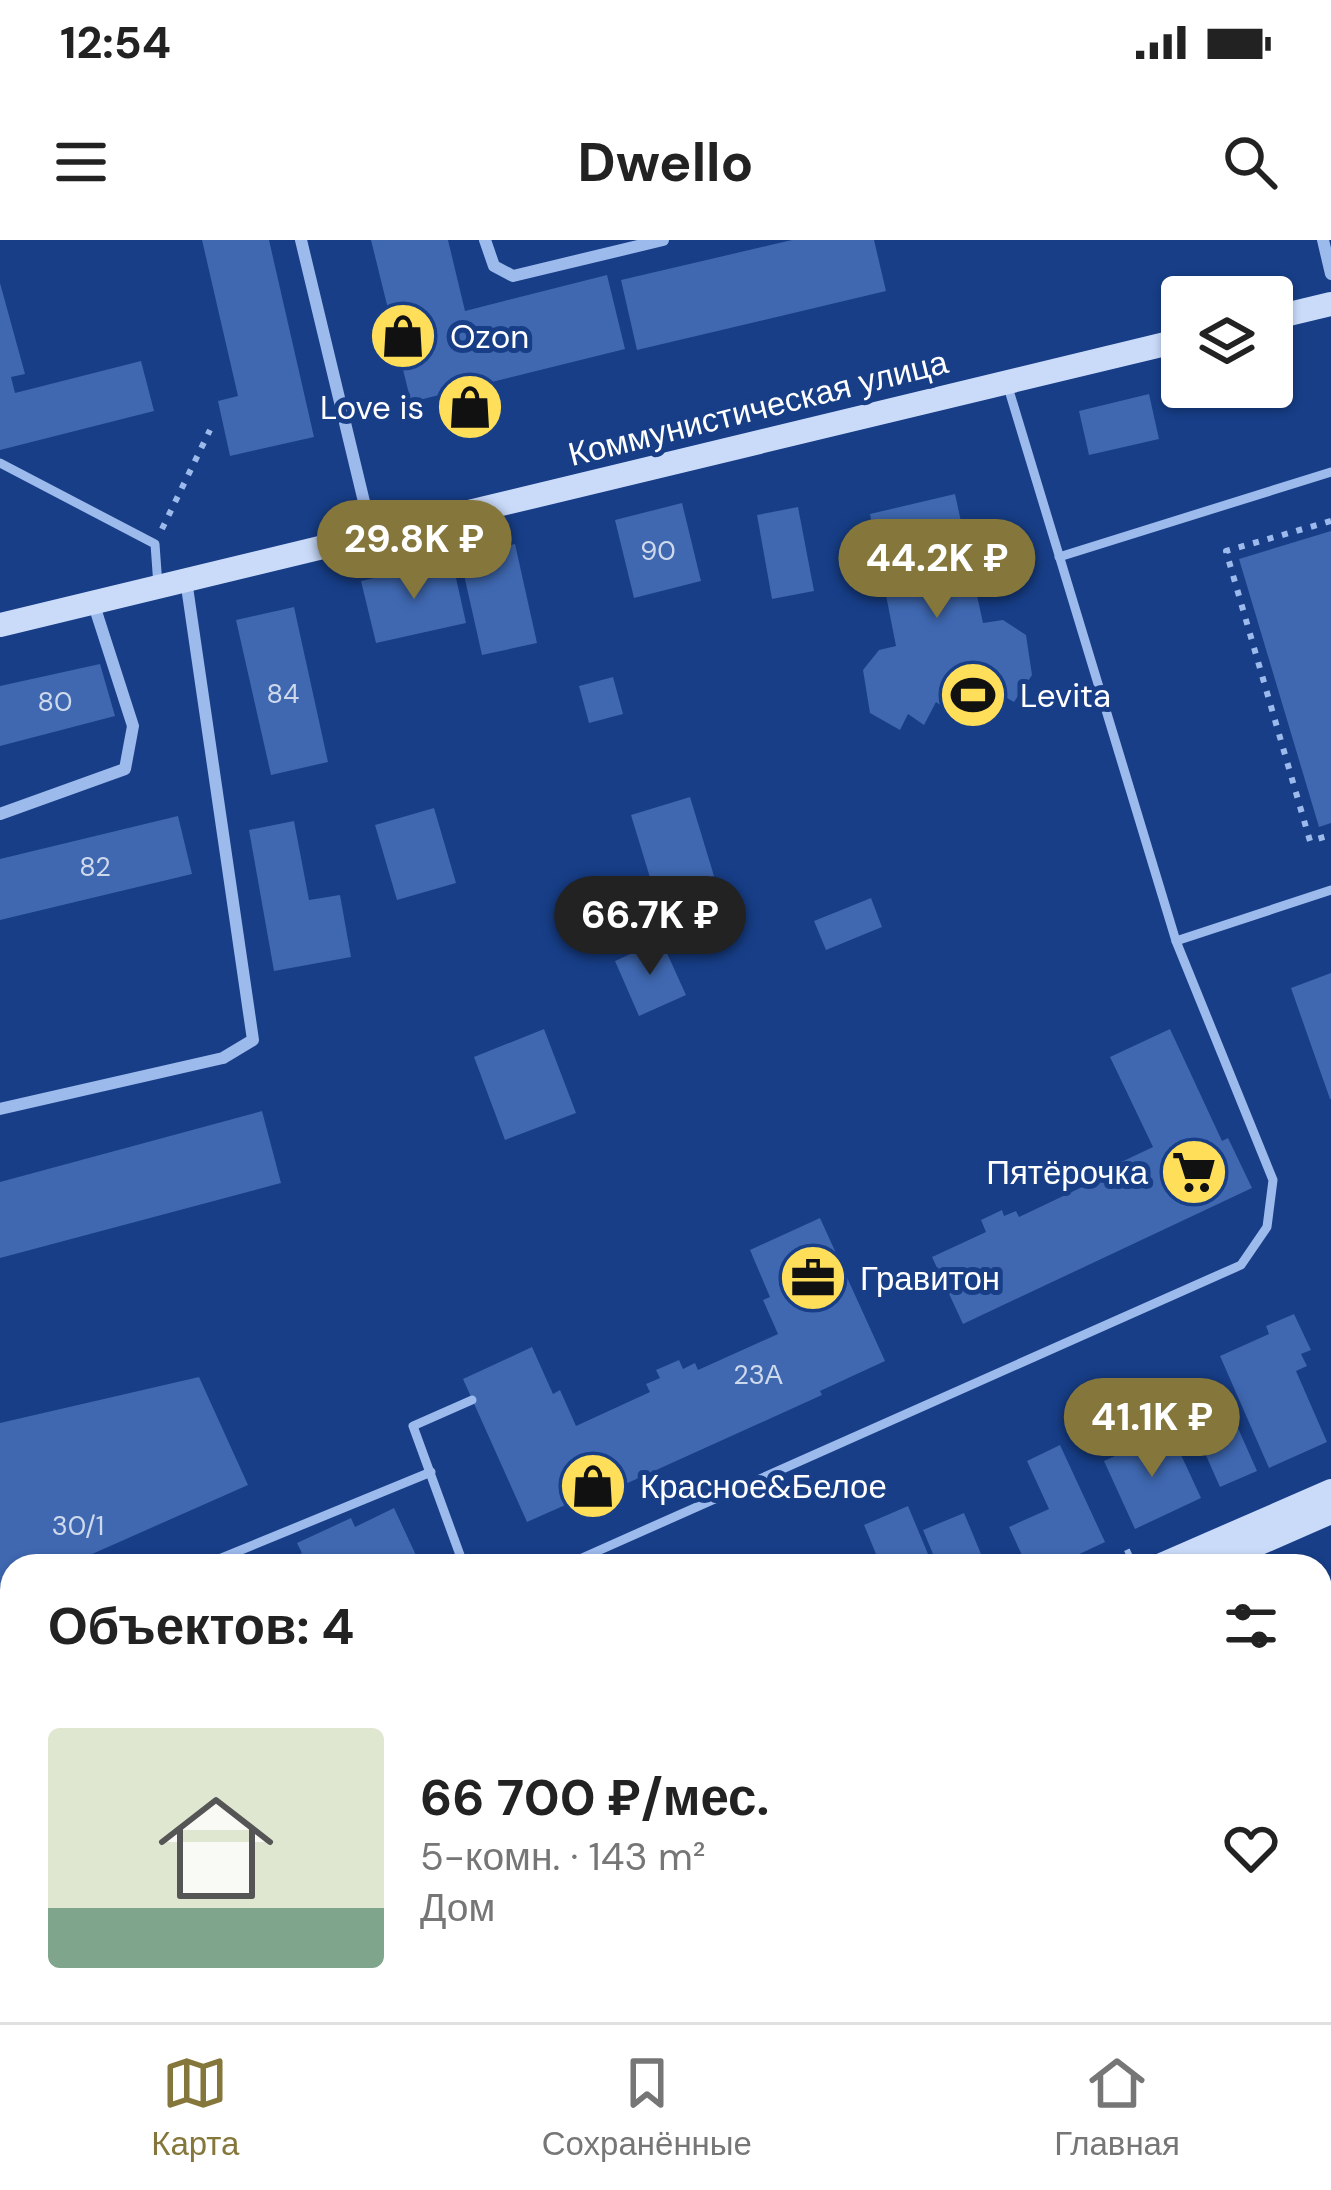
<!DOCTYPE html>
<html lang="ru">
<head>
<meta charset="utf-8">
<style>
	:root { --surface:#fff; --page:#f2f2f2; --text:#222; --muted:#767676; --line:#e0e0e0; --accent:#85773b }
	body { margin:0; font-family:"DM Sans",sans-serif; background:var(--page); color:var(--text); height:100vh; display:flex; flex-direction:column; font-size:45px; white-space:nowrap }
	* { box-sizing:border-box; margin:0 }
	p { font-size:39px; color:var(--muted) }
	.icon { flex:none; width:66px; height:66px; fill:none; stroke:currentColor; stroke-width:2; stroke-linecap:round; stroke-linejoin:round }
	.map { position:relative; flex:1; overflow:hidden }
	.details { position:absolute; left:0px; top:1314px; width:1332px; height:468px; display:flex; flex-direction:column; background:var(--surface); border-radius:36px 36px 0 0; box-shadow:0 3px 9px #0004 }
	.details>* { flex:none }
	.fabs { position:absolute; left:1161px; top:36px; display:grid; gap:24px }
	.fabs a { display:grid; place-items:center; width:132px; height:132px; border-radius:12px; background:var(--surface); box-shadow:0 3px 9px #0004; font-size:60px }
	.price { position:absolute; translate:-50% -102px; padding:0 27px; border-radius:42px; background:var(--accent); color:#fff; font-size:39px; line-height:78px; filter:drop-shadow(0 3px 6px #0008) }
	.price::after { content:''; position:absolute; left:50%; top:72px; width:36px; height:27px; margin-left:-18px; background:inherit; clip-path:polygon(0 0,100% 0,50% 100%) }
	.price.on { background:#222; color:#fff }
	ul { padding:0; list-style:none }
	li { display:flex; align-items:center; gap:36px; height:300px; padding:0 48px }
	li span { display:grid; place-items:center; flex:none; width:336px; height:240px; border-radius:12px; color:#555 }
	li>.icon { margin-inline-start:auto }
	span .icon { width:144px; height:144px; fill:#fffc; stroke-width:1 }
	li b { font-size:51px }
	h2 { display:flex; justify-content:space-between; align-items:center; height:144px; padding:0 48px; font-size:51px }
	.status { display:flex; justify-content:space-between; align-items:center; height:84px; padding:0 60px; background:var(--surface); direction:ltr }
	.status svg { height:33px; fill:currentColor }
	header { display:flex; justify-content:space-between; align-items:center; height:156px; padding:0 48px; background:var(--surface); font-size:54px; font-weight:700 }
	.tab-bar { display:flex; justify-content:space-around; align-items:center; height:168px; border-top:3px solid var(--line); background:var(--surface); font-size:33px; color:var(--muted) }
	.tab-bar a { display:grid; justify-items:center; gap:6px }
	.tab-bar .on { color:var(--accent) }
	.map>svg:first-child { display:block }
	.building { fill:#3f68b1 }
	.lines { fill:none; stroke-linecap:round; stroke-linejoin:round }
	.path { stroke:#9dbaed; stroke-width:6; stroke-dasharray:6 9; stroke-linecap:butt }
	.lane { stroke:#9dbaed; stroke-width:9 }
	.street { stroke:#9dbaed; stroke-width:12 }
	.secondary { stroke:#cadbfa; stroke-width:24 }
	.labels { text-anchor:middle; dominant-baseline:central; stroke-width:10; stroke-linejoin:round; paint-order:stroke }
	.number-label { font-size:27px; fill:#cfd9ec }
	.poi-label { font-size:33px; fill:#fff; stroke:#173e87; text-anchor:start }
	.street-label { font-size:33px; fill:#fff; stroke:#173e87 }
</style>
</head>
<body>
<div class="status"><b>12:54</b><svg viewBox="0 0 49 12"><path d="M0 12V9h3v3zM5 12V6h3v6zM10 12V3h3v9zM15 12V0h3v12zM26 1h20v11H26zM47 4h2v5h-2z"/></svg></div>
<header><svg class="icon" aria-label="menu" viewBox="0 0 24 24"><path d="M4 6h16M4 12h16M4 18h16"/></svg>Dwello<svg class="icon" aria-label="search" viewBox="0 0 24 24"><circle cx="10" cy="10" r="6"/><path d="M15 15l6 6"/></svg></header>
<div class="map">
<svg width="1331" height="1782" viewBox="0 0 1331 1782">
	<rect width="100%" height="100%" fill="#173e87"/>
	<!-- building -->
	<g class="building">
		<polygon points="202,0 269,0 314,197 230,216 218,161 238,156"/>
		<polygon points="371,0 448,0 465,71 607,35 625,109 411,162"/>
		<polygon points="792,0 874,0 886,51 637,110 621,40"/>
		<polygon points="0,43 25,134 11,137 15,153 141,121 154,171 0,210"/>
		<polygon points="1149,154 1159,199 1089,215 1079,171"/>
		<polygon points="955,254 983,383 1003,380 1026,395 1032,435 1014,462 1000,454 990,468 967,455 961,463 951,459 945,468 936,462 924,485 908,474 900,490 870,473 863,430 879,410 896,406 870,274"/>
		<polygon points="682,263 701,341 634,358 615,280"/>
		<polygon points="798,267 814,351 772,359 757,275"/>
		<polygon points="1331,291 1331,583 1319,587 1239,319"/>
		<polygon points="515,304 537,403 482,415 460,317"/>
		<polygon points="452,320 466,383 376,403 361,341"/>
		<polygon points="294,367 328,522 271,535 236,380"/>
		<polygon points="100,424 115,476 0,506 0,446"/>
		<polygon points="613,437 623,474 589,483 579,446"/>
		<polygon points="690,557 714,636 655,654 631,575"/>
		<polygon points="434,568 456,643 397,660 375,585"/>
		<polygon points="178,576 192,634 0,680 0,619"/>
		<polygon points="294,581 309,660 340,655 351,717 274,731 249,590"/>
		<polygon points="871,658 882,687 826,710 814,681"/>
		<polygon points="661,700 686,755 639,776 615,721"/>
		<polygon points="1331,733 1331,859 1330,859 1291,748"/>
		<polygon points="544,789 576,873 505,900 474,817"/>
		<polygon points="1170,789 1222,901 1228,898 1252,948 963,1084 932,1017 986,992 981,980 1002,970 1004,976 1016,971 1019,977 1118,930 1115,925 1153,907 1110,817"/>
		<polygon points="262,871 281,943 0,1018 0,942"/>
		<polygon points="820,978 885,1121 820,1151 822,1155 601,1255 599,1250 527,1282 463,1139 532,1107 553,1154 560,1150 576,1186 650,1152 646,1144 660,1138 656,1130 679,1120 683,1129 695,1123 698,1130 778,1094 763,1060 770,1057 750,1010"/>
		<polygon points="1294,1074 1311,1110 1301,1114 1307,1126 1296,1131 1327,1202 1269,1228 1220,1116 1269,1094 1266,1086"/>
		<polygon points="199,1137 248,1245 65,1326 12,1326 12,1349 0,1355 0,1183"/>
		<polygon points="1222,1152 1257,1231 1220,1247 1185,1168"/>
		<polygon points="1170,1191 1201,1258 1135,1289 1104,1221"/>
		<polygon points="1060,1205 1105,1302 1054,1326 1027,1326 1009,1287 1049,1269 1027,1221"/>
		<polygon points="908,1266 933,1326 881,1326 864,1285"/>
		<polygon points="394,1268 421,1326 275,1326 302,1313 297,1303 351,1278 355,1287"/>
		<polygon points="964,1273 986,1326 938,1326 923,1290"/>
		<polygon points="4,1460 12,1477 12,1529 0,1534 0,1462"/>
		<polygon points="12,1557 12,1599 0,1604 0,1563"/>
		<polygon points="0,1682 8,1700 12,1698 12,1770 41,1770 13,1782 0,1782"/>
		<polygon points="320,1770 335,1770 340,1782 293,1782"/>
		<polygon points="425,1770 487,1770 493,1782 431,1782"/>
	</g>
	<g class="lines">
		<!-- path -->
		<g class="path">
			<polyline points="1331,281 1226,311 1310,601 1331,595"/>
			<polyline points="162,289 210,190"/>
			<polyline points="1098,1326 1138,1308"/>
			<polyline points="80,1782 99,1774"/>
			<polyline points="258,1782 285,1770"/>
		</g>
		<!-- lane -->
		<g class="lane">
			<polyline points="0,223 155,304 158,346"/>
			<polyline points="1059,317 1331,232"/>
			<polyline points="1176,701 1331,650"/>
			<polyline points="202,1326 431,1232"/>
			<polyline points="464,1326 413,1186 472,1160"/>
			<polyline points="564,1326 1241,1025 1267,987 1273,940 1176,701 1008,147"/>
			<polyline points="1320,1564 1331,1563"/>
			<polyline points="1044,1770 1051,1782"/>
			<polyline points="974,1782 993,1770"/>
		</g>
		<!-- street -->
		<g class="street">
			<polyline points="301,0 372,295"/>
			<polyline points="485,0 494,26 513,36 663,0"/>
			<polyline points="1323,0 1331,34"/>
			<polyline points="0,574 125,529 133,486 93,362"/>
			<polyline points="0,869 223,818 253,800 186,340"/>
		</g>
		<!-- secondary -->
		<g class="secondary">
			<polyline points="1272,78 1331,64"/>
			<polyline points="0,385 1182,100"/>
			<polyline points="1159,1326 1331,1251"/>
			<polyline points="1207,1326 1331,1272"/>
			<polyline points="123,1782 150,1770"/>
			<polyline points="159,1782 187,1770"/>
		</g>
	</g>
	<!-- icons -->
	<defs>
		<symbol id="shop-disc" viewBox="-11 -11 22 22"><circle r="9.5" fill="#ffde5a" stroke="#173e87"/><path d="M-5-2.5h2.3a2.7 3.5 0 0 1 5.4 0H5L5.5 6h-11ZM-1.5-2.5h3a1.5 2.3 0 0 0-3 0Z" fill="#111"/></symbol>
		<symbol id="stadium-disc" viewBox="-11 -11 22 22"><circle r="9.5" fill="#ffde5a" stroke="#173e87"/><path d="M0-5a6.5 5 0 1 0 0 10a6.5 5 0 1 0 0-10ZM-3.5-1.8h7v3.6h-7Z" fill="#111"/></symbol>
		<symbol id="supermarket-disc" viewBox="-11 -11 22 22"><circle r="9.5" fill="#ffde5a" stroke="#173e87"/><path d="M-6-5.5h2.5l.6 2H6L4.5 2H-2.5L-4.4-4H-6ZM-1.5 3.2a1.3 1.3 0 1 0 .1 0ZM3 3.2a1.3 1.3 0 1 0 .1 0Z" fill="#111"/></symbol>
		<symbol id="office-disc" viewBox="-11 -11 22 22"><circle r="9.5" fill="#ffde5a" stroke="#173e87"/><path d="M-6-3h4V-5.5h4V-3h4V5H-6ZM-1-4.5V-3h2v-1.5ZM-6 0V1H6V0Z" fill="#111"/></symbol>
	</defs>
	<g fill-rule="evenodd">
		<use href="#shop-disc" x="365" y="58" width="76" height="76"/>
		<use href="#shop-disc" x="432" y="129" width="76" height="76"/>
		<use href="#stadium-disc" x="935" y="417" width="76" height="76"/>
		<use href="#supermarket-disc" x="1156" y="894" width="76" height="76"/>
		<use href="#office-disc" x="775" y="1000" width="76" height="76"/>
		<use href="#shop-disc" x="555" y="1208" width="76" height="76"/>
	</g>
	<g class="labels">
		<!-- number labels -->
		<g class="number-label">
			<text x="658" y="310">90</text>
			<text x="283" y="453">84</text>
			<text x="55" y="461">80</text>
			<text x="95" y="626">82</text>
			<text x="758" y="1134">23А</text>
			<text x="78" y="1285">30/1</text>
		</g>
		<!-- poi labels -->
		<g class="poi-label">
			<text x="450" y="96">Ozon</text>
			<text x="424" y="167" text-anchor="end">Love is</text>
			<text x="1020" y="455">Levita</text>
			<text x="1148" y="932" text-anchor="end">Пятёрочка</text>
			<text x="860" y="1038">Гравитон</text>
			<text x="640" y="1246">Красное&amp;Белое</text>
		</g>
		<!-- street labels -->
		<g class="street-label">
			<text transform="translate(758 168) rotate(-14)">Коммунистическая улица</text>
		</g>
	</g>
</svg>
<div class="fabs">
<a><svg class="icon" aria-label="layers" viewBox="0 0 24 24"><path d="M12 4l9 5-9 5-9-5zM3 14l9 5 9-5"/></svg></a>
</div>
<b class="price" style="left:414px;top:362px">29.8K ₽</b>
<b class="price" style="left:937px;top:381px">44.2K ₽</b>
<b class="price on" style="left:650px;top:738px">66.7K ₽</b>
<b class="price" style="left:1152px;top:1240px">41.1K ₽</b>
<section class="details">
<h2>Объектов: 4<svg class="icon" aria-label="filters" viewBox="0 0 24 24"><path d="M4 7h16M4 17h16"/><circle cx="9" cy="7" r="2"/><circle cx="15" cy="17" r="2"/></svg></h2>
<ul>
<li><span style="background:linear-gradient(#dfe7d0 75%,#7fa58c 0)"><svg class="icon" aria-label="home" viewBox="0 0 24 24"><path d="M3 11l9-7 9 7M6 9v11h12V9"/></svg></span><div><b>66 700 ₽/мес.</b><p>5-комн. · 143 m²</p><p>Дом</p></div><svg class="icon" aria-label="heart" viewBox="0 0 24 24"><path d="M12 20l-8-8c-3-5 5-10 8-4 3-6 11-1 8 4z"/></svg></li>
</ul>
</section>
</div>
<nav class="tab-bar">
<a class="on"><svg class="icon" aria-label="map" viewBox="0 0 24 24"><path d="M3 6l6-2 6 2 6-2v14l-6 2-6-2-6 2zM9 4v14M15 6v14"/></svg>Карта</a>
<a><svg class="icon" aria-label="saved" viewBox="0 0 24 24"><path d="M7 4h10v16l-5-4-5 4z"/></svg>Сохранённые</a>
<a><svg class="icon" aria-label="home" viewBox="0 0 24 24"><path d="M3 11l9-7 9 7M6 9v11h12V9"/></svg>Главная</a>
</nav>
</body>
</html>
